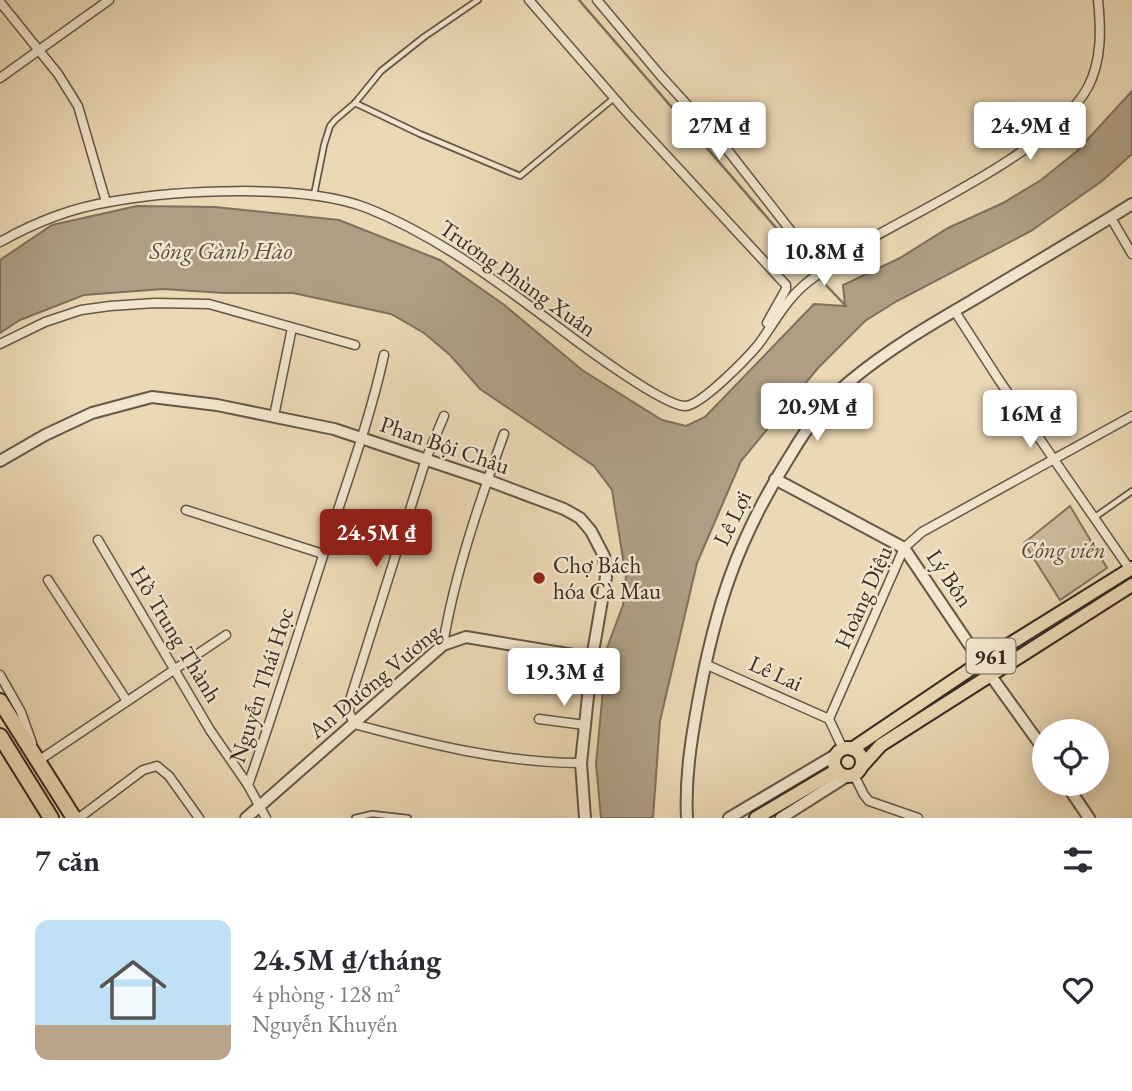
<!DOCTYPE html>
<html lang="vi">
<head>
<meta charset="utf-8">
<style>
	:root { --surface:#fff; --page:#f7f7f7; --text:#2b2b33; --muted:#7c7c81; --line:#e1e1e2; --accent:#8f2418 }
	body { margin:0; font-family:"EB Garamond",serif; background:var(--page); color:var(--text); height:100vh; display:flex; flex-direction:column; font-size:26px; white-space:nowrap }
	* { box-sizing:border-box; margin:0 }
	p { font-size:23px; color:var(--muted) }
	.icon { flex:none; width:38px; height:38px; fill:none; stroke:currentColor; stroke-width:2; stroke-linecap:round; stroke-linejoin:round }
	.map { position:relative; height:818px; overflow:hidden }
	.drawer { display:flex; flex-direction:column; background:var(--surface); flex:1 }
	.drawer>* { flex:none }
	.controls { position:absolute; left:1032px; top:719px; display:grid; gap:14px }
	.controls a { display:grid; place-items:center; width:77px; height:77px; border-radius:50%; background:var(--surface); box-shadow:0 4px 18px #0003; font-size:35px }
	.price { position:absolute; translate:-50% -60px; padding:0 16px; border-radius:7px; background:#fff; color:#222; font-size:23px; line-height:46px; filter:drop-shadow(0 2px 4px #0008) }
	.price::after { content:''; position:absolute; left:50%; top:42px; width:21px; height:16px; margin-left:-10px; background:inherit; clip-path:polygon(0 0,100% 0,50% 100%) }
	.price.current { background:var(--accent); color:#fff }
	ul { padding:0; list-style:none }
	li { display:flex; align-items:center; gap:21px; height:175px; padding:0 35px }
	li+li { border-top:2px solid var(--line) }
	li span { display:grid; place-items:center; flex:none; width:196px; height:140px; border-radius:14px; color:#555 }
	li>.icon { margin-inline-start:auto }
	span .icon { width:84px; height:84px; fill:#fffc; stroke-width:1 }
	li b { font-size:30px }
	h2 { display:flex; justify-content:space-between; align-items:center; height:84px; padding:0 35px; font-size:30px }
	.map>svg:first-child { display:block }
	.green { fill:#cdbb9b; stroke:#82745f; stroke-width:2 }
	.water { fill:#ae9e83; stroke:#7f705d; stroke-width:2 }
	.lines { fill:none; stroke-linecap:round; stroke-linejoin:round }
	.stream { stroke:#7f705d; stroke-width:2.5 }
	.service-casing { stroke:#655747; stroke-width:8 }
	.minor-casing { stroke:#655747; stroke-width:11 }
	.tertiary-casing { stroke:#655747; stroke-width:14 }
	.primary-casing { stroke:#382c23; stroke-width:16 }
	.trunk-casing { stroke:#382c23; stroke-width:18 }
	.service { stroke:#f2e6ce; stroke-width:4.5 }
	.minor { stroke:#f2e6ce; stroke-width:8 }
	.tertiary { stroke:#f2e6ce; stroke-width:10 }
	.primary { stroke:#ebd8b4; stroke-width:12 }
	.trunk { stroke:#ebd8b4; stroke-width:14 }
	.poi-dot { fill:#8f2418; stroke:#f2e6ce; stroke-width:2.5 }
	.labels { text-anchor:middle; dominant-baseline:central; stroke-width:5; stroke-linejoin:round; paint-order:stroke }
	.shield { fill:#f2e6ce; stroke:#706456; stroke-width:2 }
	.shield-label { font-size:21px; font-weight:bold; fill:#382c23 }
	.street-label { font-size:23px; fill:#382c23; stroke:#f2e6ce }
	.park-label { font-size:23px; font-style:italic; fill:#56493b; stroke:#f2e6ce }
	.poi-label { font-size:23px; fill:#382c23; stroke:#f2e6ce; text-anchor:start }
	.water-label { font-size:24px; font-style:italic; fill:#5b4e40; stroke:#f2e6ce }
</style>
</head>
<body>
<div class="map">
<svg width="1132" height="818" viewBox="0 0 1132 818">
	<rect width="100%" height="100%" fill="#ebd8b4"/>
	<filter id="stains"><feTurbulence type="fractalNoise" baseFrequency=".00286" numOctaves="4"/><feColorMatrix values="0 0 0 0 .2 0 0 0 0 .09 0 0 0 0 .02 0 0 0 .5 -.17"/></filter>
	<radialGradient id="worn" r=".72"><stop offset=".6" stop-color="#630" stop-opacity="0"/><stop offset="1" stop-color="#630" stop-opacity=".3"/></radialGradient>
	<!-- green -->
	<polygon class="green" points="1070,506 1107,568 1060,600 1024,543"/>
	<!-- water -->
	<polygon class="water" points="1132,91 1132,154 1102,181 1031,231 897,301 865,321 818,368 741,461 697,563 660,721 653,818 601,818 596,764 607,648 623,605 626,577 612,490 594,466 480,389 450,355 424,333 391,314 293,293 224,293 163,289 84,295 20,320 0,333 0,260 52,225 137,206 215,207 339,220 440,260 503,304 582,370 662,420 686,426 705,417 814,304 845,306 843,285 900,258 948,228 1003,203 1041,180 1077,151"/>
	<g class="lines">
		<!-- stream -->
		<g class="stream">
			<polyline points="579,0 815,273"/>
			<polyline points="819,278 846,306"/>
		</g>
		<defs>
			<g id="service">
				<polyline points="355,103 420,134 520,176 614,98"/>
				<polyline points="314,195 324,145 330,126 335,120 355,103 381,71 424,37 478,0"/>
				<polyline points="1095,517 1132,491"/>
				<polyline points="355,818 372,814 408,818"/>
			</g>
			<g id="minor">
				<polyline points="529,0 629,115 786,285 786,289 767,323"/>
				<polyline points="597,0 660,75 722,143 816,263 820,264 853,243 863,244"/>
				<polyline points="0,2 58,74 78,106 106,202"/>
				<polyline points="0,78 109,0"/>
				<polyline points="1111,218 1132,254"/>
				<path d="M0,242C32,224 72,208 109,202C176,190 303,183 367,208C437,236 498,282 558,327C579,343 663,406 685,406C701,406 747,358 758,345C775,322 786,299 809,281C827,268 845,254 865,242C925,207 1056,147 1088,87C1102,60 1101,29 1098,0"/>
				<polyline points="954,310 999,380 1131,571"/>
				<polyline points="0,344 45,322 81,310 110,306 155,303 209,304 355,345"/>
				<polyline points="274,416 292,328"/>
				<path d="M444,416L426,459L349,703V712L354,724C428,744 504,763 581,763"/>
				<polyline points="186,510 323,554"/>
				<polyline points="98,540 210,730 248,785 266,818"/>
				<polyline points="48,580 127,701"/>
				<path d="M443,645C454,576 480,500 504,434"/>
				<polyline points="705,664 829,719"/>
				<polyline points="0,675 21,712 32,743"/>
				<polyline points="539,719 585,725"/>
				<polyline points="843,749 829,719 904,548 922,532 1132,416"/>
				<polyline points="38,759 38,761 226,635"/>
				<polyline points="854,775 864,795 869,801 918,818"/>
				<path d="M248,785C275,709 298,633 323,556C344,489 369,424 384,355"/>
				<polyline points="79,818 143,770 157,766 169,776 199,818"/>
			</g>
			<g id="tertiary">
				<polyline points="0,461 45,435 92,413 152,397 217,405 334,429 487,480 564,509 580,518 591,531 604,556 606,577 592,658 581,763 585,818"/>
				<polyline points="775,479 904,548 981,662 1045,751"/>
				<polyline points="1066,784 1089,818"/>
				<polyline points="246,818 443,645 466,637 592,658"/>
				<path d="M687,818C685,778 691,741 698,702C715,607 738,538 790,456C806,429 825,402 849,382C887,350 930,325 973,300C1026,268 1080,237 1132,204"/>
				<polyline points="729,818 837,754"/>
				<polyline points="781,818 847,776"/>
			</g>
			<g id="primary">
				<circle cx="848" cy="762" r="14"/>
				<polyline points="852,749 981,662 1132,568"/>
				<polyline points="862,766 881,745 1132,585"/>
				<polyline points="756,818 837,770"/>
			</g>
			<g id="trunk">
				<polyline points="0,701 74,818"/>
				<polyline points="0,736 51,818"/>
			</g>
		</defs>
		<!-- service casing -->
		<use href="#service" class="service-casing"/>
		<!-- minor casing -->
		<use href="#minor" class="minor-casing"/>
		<!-- tertiary casing -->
		<use href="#tertiary" class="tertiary-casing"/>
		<!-- primary casing -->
		<use href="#primary" class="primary-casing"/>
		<!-- trunk casing -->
		<use href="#trunk" class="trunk-casing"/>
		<!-- service -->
		<use href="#service" class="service"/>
		<!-- minor -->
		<use href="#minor" class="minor"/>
		<!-- tertiary -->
		<use href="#tertiary" class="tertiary"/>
		<!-- primary -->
		<use href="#primary" class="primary"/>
		<!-- trunk -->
		<use href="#trunk" class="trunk"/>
	</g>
	<!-- markers -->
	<circle class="poi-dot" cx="539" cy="578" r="7"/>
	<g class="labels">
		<!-- shield labels -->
		<rect class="shield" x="966.5" y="638.5" width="49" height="35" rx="5"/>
		<g class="shield-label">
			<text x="991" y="656">961</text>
		</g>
		<!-- street labels -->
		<g class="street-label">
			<text transform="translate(518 278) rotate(35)">Trương Phùng Xuân</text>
			<text transform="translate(445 445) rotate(19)">Phan Bội Châu</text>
			<text transform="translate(732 518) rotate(-64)">Lê Lợi</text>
			<text transform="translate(950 578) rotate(56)">Lý Bôn</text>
			<text transform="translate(863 597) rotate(-66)">Hoàng Diệu</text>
			<text transform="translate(176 634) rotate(59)">Hồ Trung Thành</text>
			<text transform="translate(776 673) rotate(24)">Lê Lai</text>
			<text transform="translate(374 681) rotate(-40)">An Dương Vương</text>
			<text transform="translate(261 685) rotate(-72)">Nguyễn Thái Học</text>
		</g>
		<!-- park labels -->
		<g class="park-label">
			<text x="1063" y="550">Công viên</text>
		</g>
		<!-- poi labels -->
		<g class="poi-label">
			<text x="553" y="565">Chợ Bách<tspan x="553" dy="26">hóa Cà Mau</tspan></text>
		</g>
		<!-- water labels -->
		<g class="water-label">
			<text x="221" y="250">Sông Gành Hào</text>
		</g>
	</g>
	<rect width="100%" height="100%" filter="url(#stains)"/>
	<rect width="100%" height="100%" fill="url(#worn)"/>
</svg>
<div class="controls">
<a><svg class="icon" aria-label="locate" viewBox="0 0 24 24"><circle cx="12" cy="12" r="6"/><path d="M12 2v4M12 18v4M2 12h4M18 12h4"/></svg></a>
</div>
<b class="price" style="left:719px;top:162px">27M ₫</b>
<b class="price" style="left:1030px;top:162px">24.9M ₫</b>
<b class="price" style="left:824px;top:288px">10.8M ₫</b>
<b class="price" style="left:817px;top:443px">20.9M ₫</b>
<b class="price" style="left:1030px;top:450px">16M ₫</b>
<b class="price current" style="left:376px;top:569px">24.5M ₫</b>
<b class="price" style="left:564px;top:708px">19.3M ₫</b>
</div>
<section class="drawer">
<h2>7 căn<svg class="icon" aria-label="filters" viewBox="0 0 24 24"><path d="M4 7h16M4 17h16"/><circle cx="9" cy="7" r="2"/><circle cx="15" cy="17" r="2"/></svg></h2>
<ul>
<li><span style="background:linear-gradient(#bfe0f5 75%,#b9a48a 0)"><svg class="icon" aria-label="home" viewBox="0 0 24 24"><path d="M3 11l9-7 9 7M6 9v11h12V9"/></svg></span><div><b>24.5M ₫/tháng</b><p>4 phòng · 128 m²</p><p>Nguyễn Khuyến</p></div><svg class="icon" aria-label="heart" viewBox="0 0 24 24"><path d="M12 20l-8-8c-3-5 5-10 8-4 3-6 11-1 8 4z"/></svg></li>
</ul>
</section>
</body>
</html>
